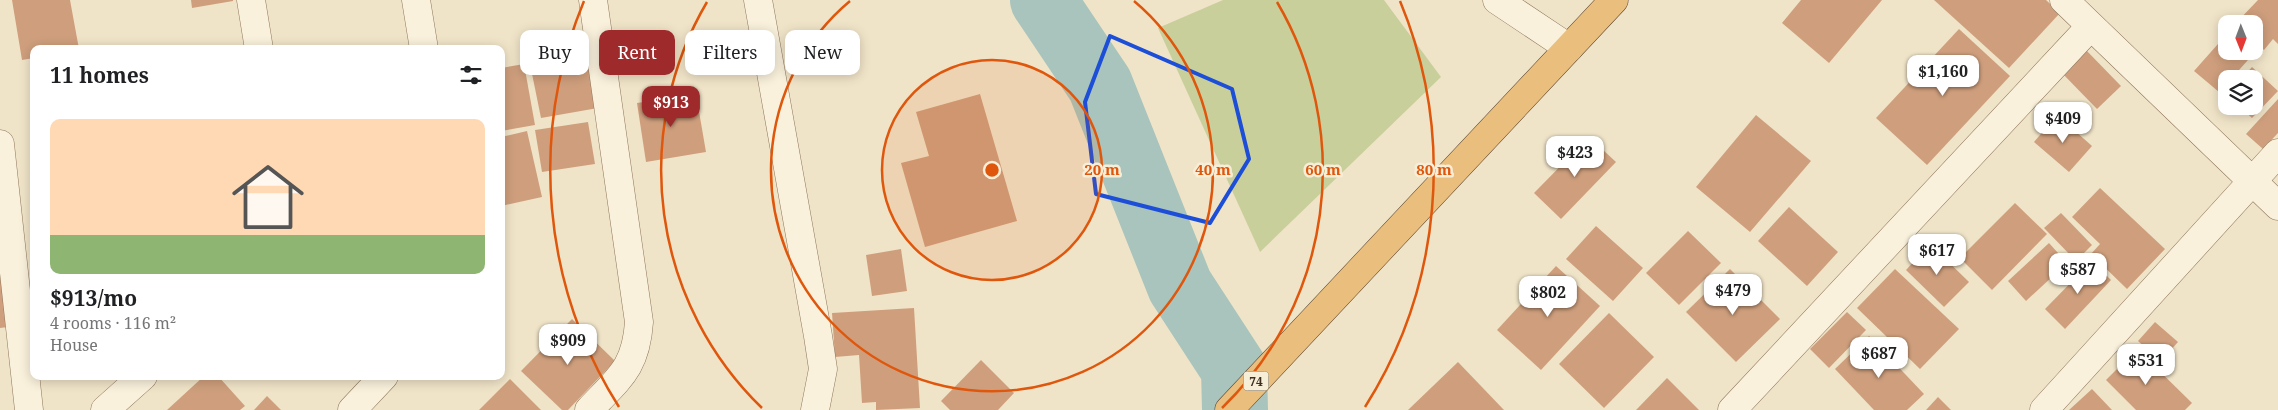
<!DOCTYPE html>
<html lang="en">
<head>
<meta charset="utf-8">
<style>
	:root { --surface:#fff; --page:#f6f6f6; --text:#202124; --muted:#757577; --line:#e0e0e0; --accent:#9e2a2b }
	body { margin:0; font-family:"Noto Serif",serif; background:var(--page); color:var(--text); height:100vh; display:flex; flex-direction:column; font-size:19px; white-space:nowrap }
	* { box-sizing:border-box; margin:0 }
	p { font-size:16px; color:var(--muted) }
	.icon { flex:none; width:28px; height:28px; fill:none; stroke:currentColor; stroke-width:2; stroke-linecap:round; stroke-linejoin:round }
	.map { position:relative; flex:1; overflow:hidden }
	.panel { position:absolute; left:30px; top:45px; width:475px; height:335px; display:flex; flex-direction:column; background:var(--surface); border-radius:10px; box-shadow:0 2px 12px #0003 }
	.panel>* { flex:none }
	.banner { position:absolute; left:520px; top:30px; width:475px; height:45px; display:flex; gap:10px }
	.needle { width:32px; rotate:179deg }
	.fabs { position:absolute; left:2218px; top:15px; display:grid; gap:10px }
	.fabs a { display:grid; place-items:center; width:45px; height:45px; border-radius:10px; background:var(--surface); box-shadow:0 2px 12px #0003; font-size:25px }
	.price { position:absolute; translate:-50% -42px; padding:0 11px; border-radius:10px; background:#fff; color:#222; font-size:16px; line-height:32px; filter:drop-shadow(0 1px 2px #0008) }
	.price::after { content:''; position:absolute; left:50%; top:30px; width:15px; height:11px; margin-left:-8px; background:inherit; clip-path:polygon(0 0,100% 0,50% 100%) }
	.price.current { background:var(--accent); color:#fff }
	ul { padding:0; list-style:none }
	li { display:grid; align-content:center; gap:10px; height:265px; padding:0 20px }
	li+li { border-top:1px solid var(--line) }
	li span { display:grid; place-items:center; height:155px; border-radius:10px; color:#555 }
	li>.icon { margin-inline-start:auto }
	span .icon { width:90px; height:90px; fill:#fffc; stroke-width:1 }
	li b { font-size:21px }
	h2 { display:flex; justify-content:space-between; align-items:center; height:60px; padding:0 20px; font-size:21px }
	.chip { padding:0 18px; border-radius:10px; background:var(--surface); box-shadow:0 2px 12px #0003; font-size:18px; line-height:45px }
	.chip.current { background:var(--accent); color:#fff }
	.map>svg:first-child { display:block }
	.green { fill:#c9cf9b }
	.lines { fill:none; stroke-linecap:round; stroke-linejoin:round }
	.river { stroke:#a9c4bc; stroke-width:66 }
	.building { fill:#cf9f7d }
	.minor-casing { stroke:#8d765c; stroke-width:29 }
	.trunk-casing { stroke:#5b4430; stroke-width:29 }
	.minor { stroke:#faf1dc; stroke-width:28 }
	.trunk { stroke:#eabe7c; stroke-width:28 }
	.marked { fill:none; stroke:#1d4ed8; stroke-width:4; stroke-linejoin:round }
	.ring { fill:none; stroke:#df570d; stroke-width:2.5 }
	.labels { text-anchor:middle; dominant-baseline:central; stroke-width:5; stroke-linejoin:round; paint-order:stroke }
	.shield { fill:#f7eed8; stroke:#756857; stroke-width:1 }
	.shield-label { font-size:12px; font-weight:bold; fill:#3d2e20 }
	.centre { fill:#df570d; stroke:#f7eed8; stroke-width:2.5 }
	.ring-label { font-size:15px; text-anchor:middle; font-weight:bold; fill:#df570d; stroke:#f7eed8; stroke-width:5; stroke-linejoin:round; paint-order:stroke }
</style>
</head>
<body>
<div class="map">
<svg width="2278" height="410" viewBox="0 0 2278 410">
	<rect width="100%" height="100%" fill="#f0e4c8"/>
	<!-- green -->
	<polygon class="green" points="1223,0 1384,0 1441,77 1260,252 1158,28"/>
	<g class="lines">
		<!-- river -->
		<polyline class="river" points="1043,0 1100,85 1180,286 1234,369 1235,410"/>
	</g>
	<!-- building -->
	<g class="building">
		<polygon points="12,0 70,0 79,49 34,49 34,58 22,60"/>
		<polygon points="191,0 233,0 233,1 192,8"/>
		<polygon points="1801,0 1882,0 1829,63 1782,23"/>
		<polygon points="1934,0 2046,0 2060,13 2009,68"/>
		<polygon points="2258,0 2278,0 2278,44 2273,39 2264,50 2254,41 2254,24 2235,24"/>
		<polygon points="1959,29 2010,76 1927,165 1876,118"/>
		<polygon points="2226,35 2226,51 2256,51 2231,79 2226,79 2226,84 2219,92 2194,71"/>
		<polygon points="586,48 598,108 541,118 529,59"/>
		<polygon points="2085,49 2121,86 2097,109 2061,72"/>
		<polygon points="524,64 535,125 501,131 501,68"/>
		<polygon points="2252,67 2278,91 2252,118 2239,106 2254,106 2254,79 2241,79"/>
		<polygon points="696,94 706,152 646,162 637,103"/>
		<polygon points="980,94 1017,221 925,247 901,163 929,156 916,112"/>
		<polygon points="2278,99 2278,133 2263,149 2246,134"/>
		<polygon points="1756,115 1811,161 1750,232 1696,187"/>
		<polygon points="2057,115 2092,146 2069,172 2034,142"/>
		<polygon points="588,122 595,164 542,172 535,130"/>
		<polygon points="527,131 542,197 501,206 501,137"/>
		<polygon points="1589,137 1616,162 1561,219 1534,193"/>
		<polygon points="2100,188 2165,249 2127,289 2091,254 2100,244 2072,217"/>
		<polygon points="2015,203 2047,234 1992,290 1960,258"/>
		<polygon points="1789,207 1838,252 1807,286 1758,241"/>
		<polygon points="2061,213 2092,245 2076,261 2044,228"/>
		<polygon points="1596,226 1643,268 1613,301 1566,259"/>
		<polygon points="1688,231 1721,263 1679,305 1646,273"/>
		<polygon points="2049,243 2067,263 2026,301 2008,281"/>
		<polygon points="1930,244 1969,282 1944,307 1906,270"/>
		<polygon points="901,249 907,291 872,296 866,255"/>
		<polygon points="2092,261 2111,280 2065,329 2045,309"/>
		<polygon points="1556,266 1600,306 1541,370 1497,330"/>
		<polygon points="1730,269 1780,319 1736,362 1686,312"/>
		<polygon points="1895,269 1959,329 1920,369 1857,308"/>
		<polygon points="3,272 8,327 0,328 0,273"/>
		<polygon points="914,308 920,408 876,410 876,402 862,403 859,355 835,357 832,313"/>
		<polygon points="1847,312 1866,330 1829,368 1810,349"/>
		<polygon points="1609,313 1654,357 1604,408 1559,364"/>
		<polygon points="572,319 615,361 568,410 562,410 521,371"/>
		<polygon points="2155,322 2178,342 2161,361 2138,341"/>
		<polygon points="1869,336 1924,394 1907,410 1874,410 1835,369"/>
		<polygon points="2137,349 2192,403 2185,410 2136,410 2106,380"/>
		<polygon points="981,360 1014,393 998,410 950,410 941,401"/>
		<polygon points="1458,362 1504,410 1408,410"/>
		<polygon points="204,376 218,376 245,406 240,410 167,410"/>
		<polygon points="1667,378 1699,410 1636,410"/>
		<polygon points="510,379 541,410 479,410"/>
		<polygon points="2092,389 2112,410 2069,410"/>
		<polygon points="267,396 281,410 254,410"/>
		<polygon points="1938,397 1951,410 1926,410"/>
	</g>
	<g class="lines">
		<defs>
			<g id="minor">
				<polyline points="251,0 259,49"/>
				<polyline points="416,0 424,49"/>
				<polyline points="758,0 818,336 823,369 815,410"/>
				<polyline points="1497,0 1569,48"/>
				<polyline points="2064,0 2278,206"/>
				<polyline points="0,144 29,410"/>
				<polyline points="105,410 143,376"/>
				<polyline points="352,410 384,376"/>
				<path d="M589,410C619,378 636,368 639,322L593,0"/>
				<polyline points="1732,410 2090,27"/>
				<polyline points="2044,410 2278,153"/>
			</g>
			<polyline id="trunk" points="1229,410 1614,0"/>
		</defs>
		<!-- minor casing -->
		<use href="#minor" class="minor-casing"/>
		<!-- trunk casing -->
		<use href="#trunk" class="trunk-casing"/>
		<!-- minor -->
		<use href="#minor" class="minor"/>
		<!-- trunk -->
		<use href="#trunk" class="trunk"/>
	</g>
	<!-- marked area -->
	<path class="marked" d="M1110,36L1232,89L1249,159L1210,223L1096,194L1085,102Z"/>
	<!-- distance rings -->
	<circle cx="992" cy="170" r="110" fill="#df570d" fill-opacity=".12"/>
	<g class="ring">
		<circle cx="992" cy="170" r="110"/>
		<path d="M1134 1A221 221 0 1 1 850 1"/>
		<path d="M762 408A331 331 0 0 1 707 2M1277 2A331 331 0 0 1 1222 408"/>
		<path d="M619 407A442 442 0 0 1 584 1M1400 1A442 442 0 0 1 1365 407"/>
	</g>
	<g class="labels">
		<!-- shield labels -->
		<rect class="shield" x="1243.5" y="371.5" width="25" height="19" rx="4"/>
		<g class="shield-label">
			<text x="1256" y="381">74</text>
		</g>
	</g>
	<circle cx="992" cy="170" r="8" class="centre"/>
	<g class="ring-label">
		<text x="1102" y="175">20 m</text>
		<text x="1213" y="175">40 m</text>
		<text x="1323" y="175">60 m</text>
		<text x="1434" y="175">80 m</text>
	</g>
</svg>
<div class="fabs">
<a><svg class="needle" viewBox="-14 -14 28 28"><path d="M0-13l5 13h-10z" fill="#e53935"/><path d="M0 13l5-13h-10z" fill="#757577"/></svg></a>
<a><svg class="icon" aria-label="layers" viewBox="0 0 24 24"><path d="M12 4l9 5-9 5-9-5zM3 14l9 5 9-5"/></svg></a>
</div>
<b class="price" style="left:1943px;top:97px">$1,160</b>
<b class="price current" style="left:671px;top:128px">$913</b>
<b class="price" style="left:2063px;top:144px">$409</b>
<b class="price" style="left:1575px;top:178px">$423</b>
<b class="price" style="left:1937px;top:276px">$617</b>
<b class="price" style="left:2078px;top:295px">$587</b>
<b class="price" style="left:1733px;top:316px">$479</b>
<b class="price" style="left:1548px;top:318px">$802</b>
<b class="price" style="left:568px;top:366px">$909</b>
<b class="price" style="left:1879px;top:379px">$687</b>
<b class="price" style="left:2146px;top:386px">$531</b>
<div class="banner">
<a class="chip">Buy</a>
<a class="chip current">Rent</a>
<a class="chip">Filters</a>
<a class="chip">New</a>
</div>
<section class="panel">
<h2>11 homes<svg class="icon" aria-label="filters" viewBox="0 0 24 24"><path d="M4 7h16M4 17h16"/><circle cx="9" cy="7" r="2"/><circle cx="15" cy="17" r="2"/></svg></h2>
<ul>
<li><span style="background:linear-gradient(#ffd9b3 75%,#8fb573 0)"><svg class="icon" aria-label="home" viewBox="0 0 24 24"><path d="M3 11l9-7 9 7M6 9v11h12V9"/></svg></span><div><b>$913/mo</b><p>4 rooms · 116 m²</p><p>House</p></div></li>
</ul>
</section>
</div>
</body>
</html>
